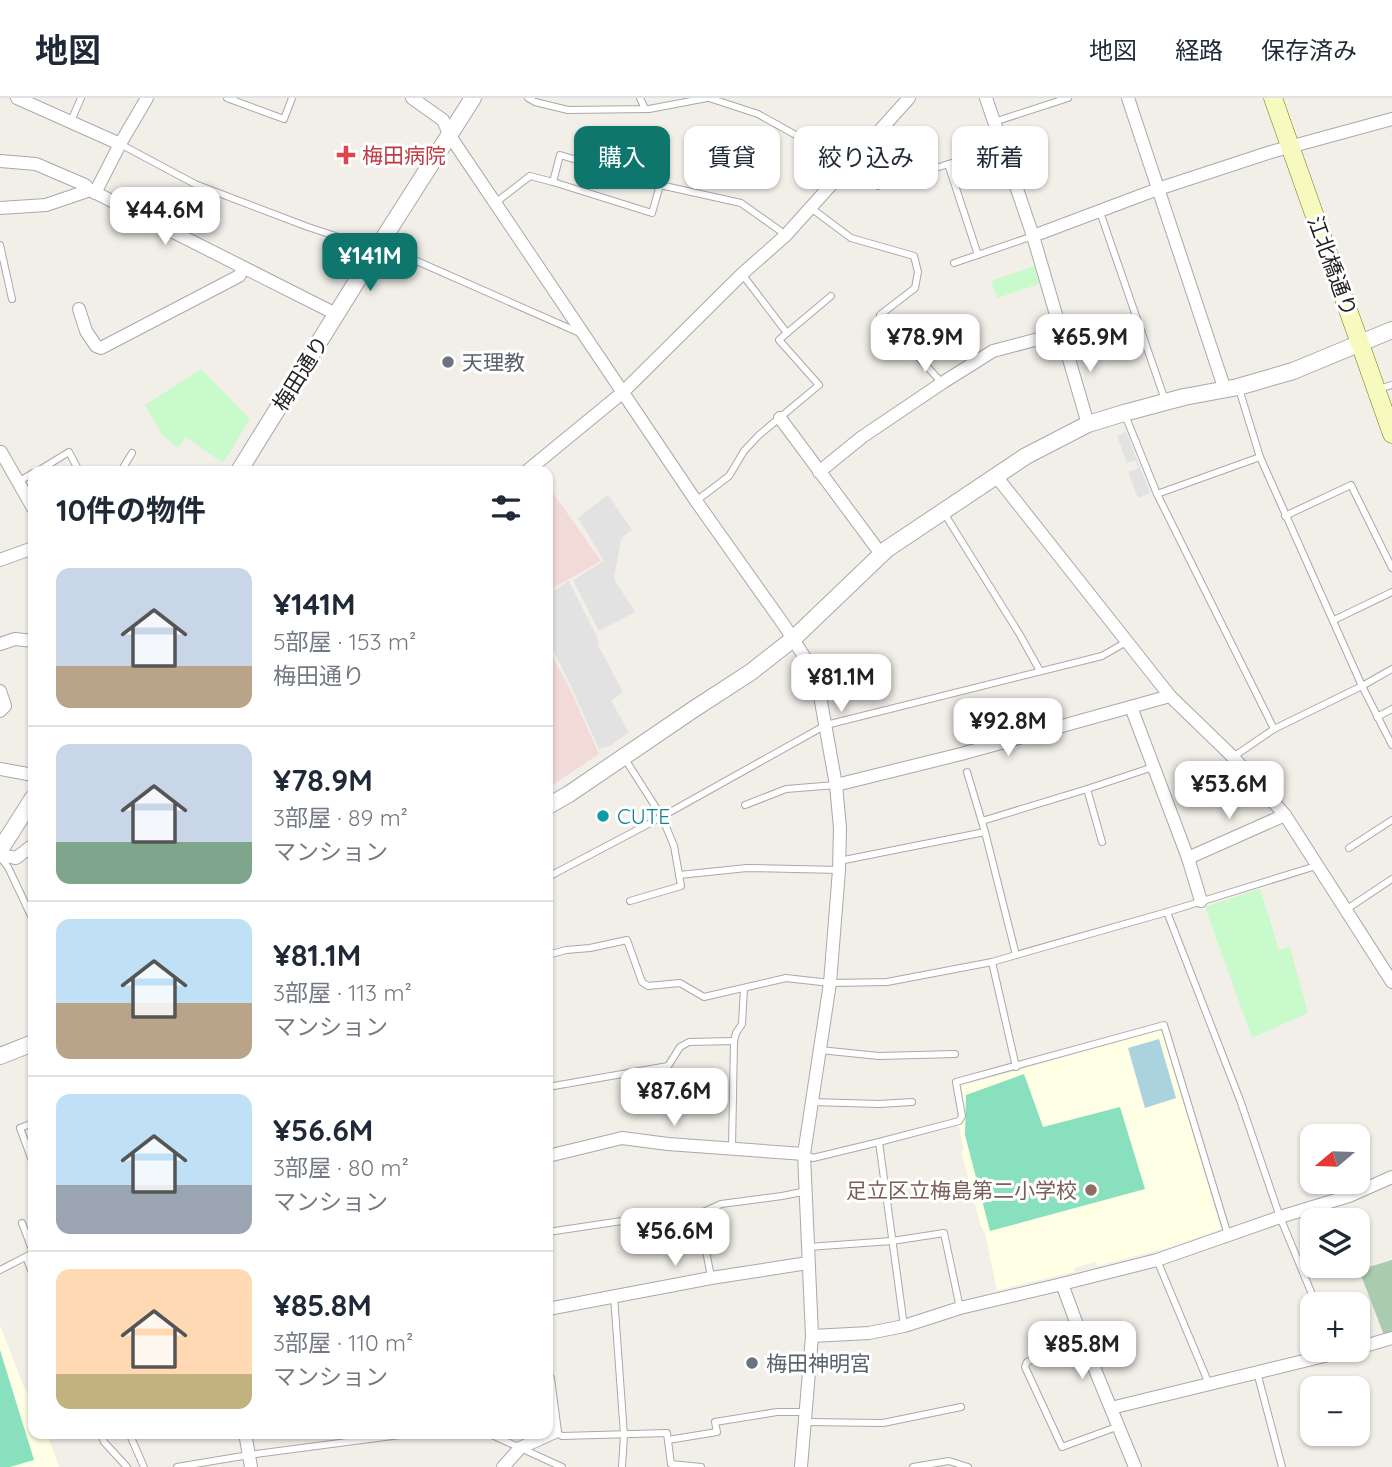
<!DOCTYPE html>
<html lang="ja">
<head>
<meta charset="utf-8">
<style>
	:root { --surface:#fff; --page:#f2f2f3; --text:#1f2937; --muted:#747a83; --line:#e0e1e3; --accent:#0f766e }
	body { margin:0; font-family:Quicksand,"Noto Sans JP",sans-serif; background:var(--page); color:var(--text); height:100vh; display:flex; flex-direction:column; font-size:26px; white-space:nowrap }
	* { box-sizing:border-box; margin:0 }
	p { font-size:23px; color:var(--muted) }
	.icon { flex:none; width:38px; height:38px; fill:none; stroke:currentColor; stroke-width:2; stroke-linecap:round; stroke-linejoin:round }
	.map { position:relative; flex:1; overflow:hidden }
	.drawer { position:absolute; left:28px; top:368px; width:525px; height:973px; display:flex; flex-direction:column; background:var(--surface); border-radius:14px; box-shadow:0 2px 5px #0004 }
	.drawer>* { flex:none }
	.banner { position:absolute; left:574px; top:28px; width:665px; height:63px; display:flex; gap:14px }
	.needle { width:46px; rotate:251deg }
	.controls { position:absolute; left:1300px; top:1026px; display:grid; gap:14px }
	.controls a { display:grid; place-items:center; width:70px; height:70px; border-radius:14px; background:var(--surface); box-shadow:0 2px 5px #0004; font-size:35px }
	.price { position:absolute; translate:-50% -60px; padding:0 16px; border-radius:14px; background:#fff; color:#222; font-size:23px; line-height:46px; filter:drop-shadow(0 2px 4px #0008) }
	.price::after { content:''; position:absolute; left:50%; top:42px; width:21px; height:16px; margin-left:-10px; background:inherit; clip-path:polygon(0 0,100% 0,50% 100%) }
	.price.selected { background:var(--accent); color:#fff }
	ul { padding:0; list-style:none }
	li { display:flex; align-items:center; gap:21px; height:175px; padding:0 28px }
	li+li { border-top:2px solid var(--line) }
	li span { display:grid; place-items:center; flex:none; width:196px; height:140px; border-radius:14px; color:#555 }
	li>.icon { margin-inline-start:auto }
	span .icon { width:84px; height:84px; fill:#fffc; stroke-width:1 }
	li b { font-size:30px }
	h2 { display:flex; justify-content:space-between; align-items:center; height:84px; padding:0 28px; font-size:30px }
	.pill { padding:0 24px; border-radius:14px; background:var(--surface); box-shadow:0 2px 5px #0004; font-size:24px; line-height:63px }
	.pill.selected { background:var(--accent); color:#fff }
	header { display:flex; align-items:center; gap:42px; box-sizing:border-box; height:98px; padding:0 35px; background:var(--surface); border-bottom:2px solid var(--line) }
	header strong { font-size:33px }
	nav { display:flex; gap:38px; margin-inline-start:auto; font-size:24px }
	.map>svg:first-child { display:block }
	.commercial { fill:#f2dad9 }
	.education { fill:#ffffe5 }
	.cemetery { fill:#aacbaf }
	.park { fill:#c8facc }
	.pitch { fill:#88e0be }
	.parking { fill:#e2e2e2 }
	.water { fill:#aad3df }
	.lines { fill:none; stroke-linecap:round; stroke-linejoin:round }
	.service-casing { stroke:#a9a9a9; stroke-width:8 }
	.minor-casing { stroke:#a9a9a9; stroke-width:14 }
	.tertiary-casing { stroke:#a9a9a9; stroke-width:18 }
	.secondary-casing { stroke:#707d05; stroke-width:19 }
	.service { stroke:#fff; stroke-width:6 }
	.minor { stroke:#fff; stroke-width:12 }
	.tertiary { stroke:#fff; stroke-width:16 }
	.secondary { stroke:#f7fabf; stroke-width:18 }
	.health-dot { fill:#e0444e; stroke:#fff; stroke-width:2.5 }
	.worship-dot { fill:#6b7280; stroke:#fff; stroke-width:2.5 }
	.culture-dot { fill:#0f9aa8; stroke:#fff; stroke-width:2.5 }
	.education-dot { fill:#8d6e63; stroke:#fff; stroke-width:2.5 }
	.labels { text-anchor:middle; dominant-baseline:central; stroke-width:6; stroke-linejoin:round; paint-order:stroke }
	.health-label { font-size:21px; fill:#be3a42; stroke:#fff; text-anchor:start }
	.street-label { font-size:21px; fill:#222; stroke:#fff }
	.worship-label { font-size:21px; fill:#5b616d; stroke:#fff; text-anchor:start }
	.culture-label { font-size:21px; fill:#0d838f; stroke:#fff; text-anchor:start }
	.education-label { font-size:21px; fill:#785e54; stroke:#fff; text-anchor:end }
</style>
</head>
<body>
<header>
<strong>地図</strong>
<nav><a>地図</a><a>経路</a><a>保存済み</a></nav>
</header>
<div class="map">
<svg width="1392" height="1369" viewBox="0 0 1392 1369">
	<rect width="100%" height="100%" fill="#f2efe9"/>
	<!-- commercial -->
	<g class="commercial">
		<polygon points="548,388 601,463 548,493"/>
		<polygon points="548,550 568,587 599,656 548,690"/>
	</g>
	<!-- education -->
	<g class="education">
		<polygon points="1162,932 1221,1131 1170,1149 1097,1168 1096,1164 1074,1170 1074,1174 997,1192 985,1135 981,1129 962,1056 963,1050 959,1027 965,1020 961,988"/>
		<polygon points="0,1227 24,1289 33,1303 33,1335 47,1335 59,1369 0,1369"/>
	</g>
	<!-- cemetery -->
	<polygon class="cemetery" points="1392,1162 1392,1235 1384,1237 1359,1172"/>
	<!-- park -->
	<g class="park">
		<polygon points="1034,168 1039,186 997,200 991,183"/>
		<polygon points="201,271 250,321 223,365 186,339 178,350 163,338 145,307"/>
		<polygon points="1260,791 1279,852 1290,849 1308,915 1252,940 1205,809"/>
	</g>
	<!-- pitch -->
	<g class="pitch">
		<polygon points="1024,976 1043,1029 1120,1009 1145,1091 990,1133 965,1037 966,997"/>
		<polygon points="0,1252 34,1362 10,1369 0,1369"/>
	</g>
	<!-- parking -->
	<g class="parking">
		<polygon points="1126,334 1150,395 1138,400 1128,374 1139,370 1135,362 1127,365 1117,338"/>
		<polygon points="608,397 632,432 621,440 614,481 635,514 599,533 573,482 604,463 578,420"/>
		<polygon points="569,483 599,543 598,547 623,594 611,603 629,634 610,648 599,651 570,586 548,542 548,496"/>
	</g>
	<!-- water -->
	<polygon class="water" points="1159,941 1176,1000 1145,1010 1128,950"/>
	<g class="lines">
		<defs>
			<g id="service">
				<polyline points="227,0 284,21 292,0"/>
				<polyline points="528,0 535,4 568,12 649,11 707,0"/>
				<polyline points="640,0 645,11"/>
				<polyline points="709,0 758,16 848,66"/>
				<polyline points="71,23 81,0"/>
				<polyline points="994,24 1068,0"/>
				<polyline points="120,46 195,86 308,129 363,147 394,153 580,235"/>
				<polyline points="854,62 878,88 1003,49"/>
				<polyline points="948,66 978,157"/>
				<polyline points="553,84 560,57 660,87 741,105 786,137"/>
				<polyline points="495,105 530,78 553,84 652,115 660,87"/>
				<polyline points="811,110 851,140 914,158 918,174 915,190 880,217 942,285"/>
				<polyline points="1100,114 1165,302"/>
				<polyline points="0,147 12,201"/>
				<polyline points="954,165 1033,138"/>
				<polyline points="787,235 831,198"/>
				<polyline points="1239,291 1260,359 1362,588 1392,647"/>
				<polyline points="1378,291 1392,287"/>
				<polyline points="1125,317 1157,396 1274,631"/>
				<polyline points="38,373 69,354 79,373"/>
				<polyline points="121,373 132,355"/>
				<polyline points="18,384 33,375"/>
				<polyline points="1157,396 1260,359"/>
				<polyline points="696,403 729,378 744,353 759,337 819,287 779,242 787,235 742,176"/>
				<polyline points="944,415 1020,537 1040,573"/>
				<polyline points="1285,418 1351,387 1392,470"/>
				<polyline points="1334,522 1392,494"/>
				<polyline points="1377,619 1392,611"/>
				<polyline points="1233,659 1274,631 1362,588 1392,571"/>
				<polyline points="625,661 662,719 674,748 681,788 630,803"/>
				<polyline points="967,674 985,734 1016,857"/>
				<polyline points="1087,691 1102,744"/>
				<polyline points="745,707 786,691 836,687"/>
				<polyline points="982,723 1087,691 1153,669"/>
				<polyline points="1349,750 1392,722"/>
				<polyline points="0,759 8,769 33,822"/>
				<polyline points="839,763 985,734"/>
				<polyline points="679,777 747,770 839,772"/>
				<polyline points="548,779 654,723 826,627 1102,558 1128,543"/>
				<polyline points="1347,811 1392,781"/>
				<polyline points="1167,814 1240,1002 1280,1119 1316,1206"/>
				<polyline points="548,857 566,852 590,850 627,842 642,884 648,888 680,885 704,899 786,880 830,885 887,884 992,864 1016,857 1167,814 1316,768"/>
				<polyline points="992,864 1016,969"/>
				<polyline points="820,952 879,958 955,956"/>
				<polyline points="548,989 668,968 680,949 689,944 734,943"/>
				<polyline points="812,1004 879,1006 912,1004"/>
				<polyline points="33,1025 20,1030 33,1065"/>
				<polyline points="879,1044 904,1228"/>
				<polyline points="732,1050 734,943 736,935 742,926 744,890"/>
				<polyline points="804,1056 813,1060 879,1044 959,1023 962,1018 956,984 1164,927 1228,1137"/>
				<polyline points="699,1116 711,1179"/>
				<polyline points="22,1125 33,1154"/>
				<polyline points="548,1134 642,1120 699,1116 721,1106 782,1098 807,1093"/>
				<polyline points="808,1149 892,1143 944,1135 960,1210"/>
				<polyline points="26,1159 33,1177"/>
				<polyline points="1157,1162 1209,1286"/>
				<polyline points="0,1172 33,1155"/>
				<polyline points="614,1198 624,1337 622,1369"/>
				<polyline points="1082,1240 1027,1264 1025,1269 1062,1349 1119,1328"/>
				<polyline points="1257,1274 1282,1369"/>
				<polyline points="805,1324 883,1325 961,1309"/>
				<polyline points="555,1334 562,1338 667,1335 671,1366 701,1369"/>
				<polyline points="101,1335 104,1344 127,1369"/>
				<polyline points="129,1335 144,1369"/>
				<polyline points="668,1342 717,1334 715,1324 777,1314 806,1314"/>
				<polyline points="177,1369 249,1357 400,1337 492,1337 562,1369"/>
				<polyline points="913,1369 949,1363 968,1369"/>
			</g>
			<g id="minor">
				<polyline points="17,0 120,46"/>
				<polyline points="412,0 443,22 450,38 696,403 784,527 812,571 818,587 836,687 840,730 839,772 830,885 804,1056 812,1238 801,1369"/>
				<polyline points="986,0 1033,138 1088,326"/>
				<polyline points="1128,0 1225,292"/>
				<polyline points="0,63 36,66 85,87 90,92 336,216"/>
				<polyline points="95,95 120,46 147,0"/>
				<polyline points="0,110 46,107 90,92"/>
				<polyline points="1033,138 1158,91 1271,54 1392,21"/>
				<polyline points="79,211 86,233 96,248 101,250 239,178 244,170"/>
				<polyline points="780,320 881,456"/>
				<polyline points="0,354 1,354 33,410"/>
				<polyline points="527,373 622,295 742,176 786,137 909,0"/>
				<polyline points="819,374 862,339 942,285 993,253 1061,235"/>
				<polyline points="996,378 1170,598 1233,659 1285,717 1392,884"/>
				<polyline points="0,462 33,450"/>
				<polyline points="0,546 15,541 33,543"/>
				<polyline points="0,593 5,608 0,613"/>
				<polyline points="1131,609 1188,760 1201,803"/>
				<polyline points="0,671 33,677"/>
				<polyline points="836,687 961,656 1170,598"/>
				<polyline points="0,757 16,760 33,747"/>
				<polyline points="1188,760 1285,717"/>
				<polyline points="548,1058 622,1040 668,1046 804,1056"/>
				<polyline points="1062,1186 1082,1240 1135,1369"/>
				<polyline points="548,1211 711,1180 808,1165"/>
				<polyline points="812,1238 869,1235 904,1228 960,1210 1062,1186 1157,1162 1280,1119 1349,1098 1392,1079"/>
				<polyline points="1358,1250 1392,1240"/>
				<polyline points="1111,1310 1353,1251"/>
				<polyline points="245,1335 251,1369"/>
				<polyline points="503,1369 520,1350 555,1334 548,1281"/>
			</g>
			<g id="tertiary">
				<polyline points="239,373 378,149 473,0"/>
				<polyline points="548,708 569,696 694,611 751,574 793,541 887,451 1026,358 1088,326 1124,315 1184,299 1238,289 1293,273 1392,232"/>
				<polyline points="0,752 33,700"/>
				<polyline points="0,958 33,945"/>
			</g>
			<polyline id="secondary" points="1273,0 1392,336"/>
		</defs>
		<!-- service casing -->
		<use href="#service" class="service-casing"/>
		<!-- minor casing -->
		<use href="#minor" class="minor-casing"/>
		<!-- tertiary casing -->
		<use href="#tertiary" class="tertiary-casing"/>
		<!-- secondary casing -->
		<use href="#secondary" class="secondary-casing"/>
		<!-- service -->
		<use href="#service" class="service"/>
		<!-- minor -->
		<use href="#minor" class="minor"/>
		<!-- tertiary -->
		<use href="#tertiary" class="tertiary"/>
		<!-- secondary -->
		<use href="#secondary" class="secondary"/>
	</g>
	<!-- markers -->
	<path class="health-dot" d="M342.5 46.5h7v7h7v7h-7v7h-7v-7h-7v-7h7z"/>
	<g class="worship-dot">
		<circle cx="448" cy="264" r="7"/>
		<circle cx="752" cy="1265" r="7"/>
	</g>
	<circle class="culture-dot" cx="603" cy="718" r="7"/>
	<circle class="education-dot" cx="1091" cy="1092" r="7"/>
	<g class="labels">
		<!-- health labels -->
		<g class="health-label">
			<text x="362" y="57">梅田病院</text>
		</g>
		<!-- street labels -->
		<g class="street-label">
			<text transform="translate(1333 168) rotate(70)">江北橋通り</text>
			<text transform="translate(300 275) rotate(-58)">梅田通り</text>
		</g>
		<!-- worship labels -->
		<g class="worship-label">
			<text x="462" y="264">天理教</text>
			<text x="766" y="1265">梅田神明宮</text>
		</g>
		<!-- culture labels -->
		<g class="culture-label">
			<text x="617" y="718">CUTE</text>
		</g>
		<!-- education labels -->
		<g class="education-label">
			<text x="1077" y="1092">足立区立梅島第二小学校</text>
		</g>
	</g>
</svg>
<div class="controls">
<a><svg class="needle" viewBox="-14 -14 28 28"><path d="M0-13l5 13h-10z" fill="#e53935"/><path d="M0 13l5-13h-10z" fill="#747a83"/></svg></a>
<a><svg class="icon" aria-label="layers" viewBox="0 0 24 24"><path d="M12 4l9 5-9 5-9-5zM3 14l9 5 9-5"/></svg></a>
<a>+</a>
<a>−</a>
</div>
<b class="price" style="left:165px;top:149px">¥44.6M</b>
<b class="price selected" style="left:370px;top:195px">¥141M</b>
<b class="price" style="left:925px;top:276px">¥78.9M</b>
<b class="price" style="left:1090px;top:276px">¥65.9M</b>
<b class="price" style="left:841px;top:616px">¥81.1M</b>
<b class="price" style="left:1008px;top:660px">¥92.8M</b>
<b class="price" style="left:1229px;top:723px">¥53.6M</b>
<b class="price" style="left:674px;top:1030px">¥87.6M</b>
<b class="price" style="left:675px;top:1170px">¥56.6M</b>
<b class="price" style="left:1082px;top:1283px">¥85.8M</b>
<div class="banner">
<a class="pill selected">購入</a>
<a class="pill">賃貸</a>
<a class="pill">絞り込み</a>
<a class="pill">新着</a>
</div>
<section class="drawer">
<h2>10件の物件<svg class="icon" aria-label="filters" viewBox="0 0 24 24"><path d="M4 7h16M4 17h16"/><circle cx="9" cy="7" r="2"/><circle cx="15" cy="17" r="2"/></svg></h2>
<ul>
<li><span style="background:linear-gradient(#c9d6e8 70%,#b9a48a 0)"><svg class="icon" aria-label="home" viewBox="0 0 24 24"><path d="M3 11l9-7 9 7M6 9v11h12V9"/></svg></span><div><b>¥141M</b><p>5部屋 · 153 m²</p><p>梅田通り</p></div></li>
<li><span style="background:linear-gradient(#c9d6e8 70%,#7fa58c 0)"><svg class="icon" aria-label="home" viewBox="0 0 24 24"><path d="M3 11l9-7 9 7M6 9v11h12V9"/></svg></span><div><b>¥78.9M</b><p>3部屋 · 89 m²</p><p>マンション</p></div></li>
<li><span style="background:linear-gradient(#bfe0f5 60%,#b9a48a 0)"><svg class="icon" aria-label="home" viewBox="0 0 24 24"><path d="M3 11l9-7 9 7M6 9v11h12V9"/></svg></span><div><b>¥81.1M</b><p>3部屋 · 113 m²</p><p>マンション</p></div></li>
<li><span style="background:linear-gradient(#bfe0f5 65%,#9aa5b1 0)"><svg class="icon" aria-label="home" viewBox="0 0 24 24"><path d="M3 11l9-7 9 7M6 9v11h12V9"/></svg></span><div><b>¥56.6M</b><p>3部屋 · 80 m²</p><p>マンション</p></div></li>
<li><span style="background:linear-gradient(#ffd9b3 75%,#c2b280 0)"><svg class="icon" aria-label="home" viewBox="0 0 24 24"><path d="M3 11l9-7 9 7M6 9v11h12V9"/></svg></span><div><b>¥85.8M</b><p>3部屋 · 110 m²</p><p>マンション</p></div></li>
</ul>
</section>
</div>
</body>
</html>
